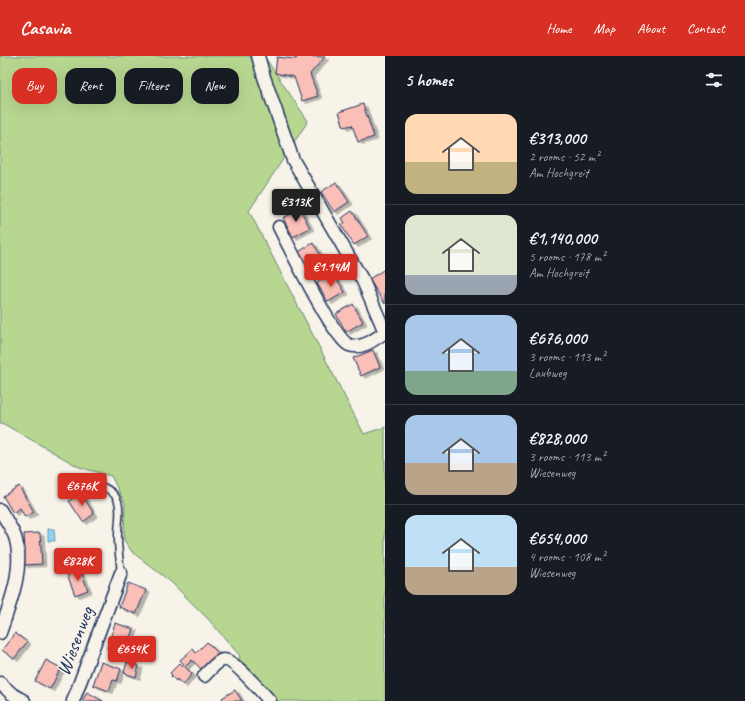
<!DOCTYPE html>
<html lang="en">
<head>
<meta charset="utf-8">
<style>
	:root { --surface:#171b24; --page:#20242c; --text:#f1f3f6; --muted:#9ea1a6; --line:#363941; --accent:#d93025 }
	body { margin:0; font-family:Caveat,sans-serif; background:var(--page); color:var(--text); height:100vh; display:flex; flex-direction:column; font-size:15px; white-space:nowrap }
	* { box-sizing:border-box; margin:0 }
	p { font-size:13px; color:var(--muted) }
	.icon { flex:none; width:22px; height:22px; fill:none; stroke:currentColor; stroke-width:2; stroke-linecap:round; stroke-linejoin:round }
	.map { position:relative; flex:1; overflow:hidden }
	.drawer { display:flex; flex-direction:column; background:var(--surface); width:360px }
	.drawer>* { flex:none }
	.top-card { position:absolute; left:12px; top:12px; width:313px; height:36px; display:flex; gap:8px }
	.price { position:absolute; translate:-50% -34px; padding:0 9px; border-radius:4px; background:var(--accent); color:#fff; font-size:13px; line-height:26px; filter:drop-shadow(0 1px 2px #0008) }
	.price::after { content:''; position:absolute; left:50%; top:24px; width:12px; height:9px; margin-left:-6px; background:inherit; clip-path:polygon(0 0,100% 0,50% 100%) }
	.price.selected { background:#222; color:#fff }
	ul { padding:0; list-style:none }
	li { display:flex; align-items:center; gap:12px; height:100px; padding:0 20px }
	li+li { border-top:1px solid var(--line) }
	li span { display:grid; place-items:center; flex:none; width:112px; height:80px; border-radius:12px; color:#555 }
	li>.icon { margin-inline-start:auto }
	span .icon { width:48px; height:48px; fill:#fffc; stroke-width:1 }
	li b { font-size:17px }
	h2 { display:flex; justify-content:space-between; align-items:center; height:48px; padding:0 20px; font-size:17px }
	.pill { padding:0 14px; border-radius:12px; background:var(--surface); box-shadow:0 4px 16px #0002; font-size:14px; line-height:36px }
	.pill.selected { background:var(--accent); color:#fff }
	header { display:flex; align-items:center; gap:24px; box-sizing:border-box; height:56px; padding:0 20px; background:var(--accent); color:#fff }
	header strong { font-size:19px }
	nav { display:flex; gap:22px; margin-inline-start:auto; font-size:14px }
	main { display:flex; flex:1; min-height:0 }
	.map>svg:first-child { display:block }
	.green { fill:#b7d790; stroke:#698377 }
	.water { fill:#92d5f3; stroke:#6293b7 }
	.building { fill:#fabfb7; stroke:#1b2f5e; filter:url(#shadow) }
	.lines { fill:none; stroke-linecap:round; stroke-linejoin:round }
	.service-casing { stroke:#1b2f5e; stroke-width:9 }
	.minor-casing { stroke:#1b2f5e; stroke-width:15 }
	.service { stroke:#f7f3e8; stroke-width:6 }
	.minor { stroke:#f7f3e8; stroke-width:12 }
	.labels { text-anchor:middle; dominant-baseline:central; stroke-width:3; stroke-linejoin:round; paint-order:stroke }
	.street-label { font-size:20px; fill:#1b2f5e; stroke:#f7f3e8 }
</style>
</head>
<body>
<header>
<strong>Casavia</strong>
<nav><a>Home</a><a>Map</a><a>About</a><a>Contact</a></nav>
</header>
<main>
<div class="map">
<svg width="385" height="645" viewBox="0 0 385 645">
	<defs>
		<filter id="shadow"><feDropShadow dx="4" dy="2.5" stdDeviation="0" flood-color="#0004"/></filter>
	</defs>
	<rect width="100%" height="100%" fill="#f7f3e8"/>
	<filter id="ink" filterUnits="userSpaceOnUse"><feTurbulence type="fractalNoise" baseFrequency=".025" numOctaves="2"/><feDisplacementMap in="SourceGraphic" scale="8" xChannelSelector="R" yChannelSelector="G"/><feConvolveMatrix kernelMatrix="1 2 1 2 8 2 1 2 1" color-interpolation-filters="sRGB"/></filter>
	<g filter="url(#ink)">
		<!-- green -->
		<polygon class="green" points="0,0 264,0 308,65 249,155 364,378 385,371 385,645 274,645 238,605 240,600 209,564 171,526 132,496 124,484 125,447 111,420 79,411 2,367 0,367"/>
		<!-- water -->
		<polygon class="water" points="48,473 54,473 55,485 48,485"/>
		<!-- building -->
		<g class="building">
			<polygon points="298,0 325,1 310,18 318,40 302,45 294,21 275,17 277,1 296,3"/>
			<polygon points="363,48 374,81 358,86 352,69 344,71 339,56"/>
			<polygon points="336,126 349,146 334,156 321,136"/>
			<polygon points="300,153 310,172 293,181 283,162"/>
			<polygon points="352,155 368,180 354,189 341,169 345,167 342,162"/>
			<polygon points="313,187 324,205 308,215 297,197"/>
			<polygon points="385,213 385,248 369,223"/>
			<polygon points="333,217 345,236 328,246 317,227"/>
			<polygon points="353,248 363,266 346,276 336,258"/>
			<polygon points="373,294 380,311 361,320 353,302"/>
			<polygon points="19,430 34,456 25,461 20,452 13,457 3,440"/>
			<polygon points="81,437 94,458 83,466 69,445"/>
			<polygon points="40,477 42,508 23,509 22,496 25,496 24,478"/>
			<polygon points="80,513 88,534 75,539 67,518"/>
			<polygon points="128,527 146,534 136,558 119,551"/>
			<polygon points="115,567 134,573 125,598 107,592"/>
			<polygon points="15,577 27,586 14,603 2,594"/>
			<polygon points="207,586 219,598 202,614 192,604 185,611 192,618 183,629 177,623 176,625 171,620 172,619 170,617 180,607 183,610 184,608 180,604 193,593 196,597"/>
			<polygon points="46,604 61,612 50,633 35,625"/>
			<polygon points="101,606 121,613 117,625 113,624 109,635 93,629"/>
			<polygon points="127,606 139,610 136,621 124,617"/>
			<polygon points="235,634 242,645 224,645 222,642"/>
			<polygon points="87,636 103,645 82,645"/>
		</g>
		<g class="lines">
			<defs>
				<path id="service" d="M101,430C128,440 117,461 118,483C118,494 120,506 121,517"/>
				<g id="minor">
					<polyline points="258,0 264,21 293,104 363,225 385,276"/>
					<path d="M279,171C289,190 334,283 349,289C362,294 375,283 385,276"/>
					<path d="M0,577C10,547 25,512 15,481C12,472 5,463 0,454"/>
					<path d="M204,620C209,615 217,605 223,604C233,602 262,637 270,645"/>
					<polyline points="0,627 12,638 24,645"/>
					<polyline points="73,645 121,517"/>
				</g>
			</defs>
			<!-- service casing -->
			<use href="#service" class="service-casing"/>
			<!-- minor casing -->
			<use href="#minor" class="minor-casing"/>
			<!-- service -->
			<use href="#service" class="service"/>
			<!-- minor -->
			<use href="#minor" class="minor"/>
		</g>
	</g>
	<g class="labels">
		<!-- street labels -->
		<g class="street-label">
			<text transform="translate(75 585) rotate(-69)">Wiesenweg</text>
		</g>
	</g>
</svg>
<b class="price selected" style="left:296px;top:167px">€313K</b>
<b class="price" style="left:331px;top:232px">€1.14M</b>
<b class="price" style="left:82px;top:451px">€676K</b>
<b class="price" style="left:78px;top:526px">€828K</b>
<b class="price" style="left:132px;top:614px">€654K</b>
<div class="top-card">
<a class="pill selected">Buy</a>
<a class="pill">Rent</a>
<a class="pill">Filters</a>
<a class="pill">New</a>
</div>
</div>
<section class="drawer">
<h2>5 homes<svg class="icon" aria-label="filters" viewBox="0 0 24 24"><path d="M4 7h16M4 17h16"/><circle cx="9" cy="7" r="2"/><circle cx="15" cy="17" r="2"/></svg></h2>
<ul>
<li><span style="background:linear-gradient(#ffd9b3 60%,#c2b280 0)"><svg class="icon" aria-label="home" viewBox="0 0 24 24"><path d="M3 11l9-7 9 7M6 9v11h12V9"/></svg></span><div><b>€313,000</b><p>2 rooms · 52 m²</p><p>Am Hochgreit</p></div></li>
<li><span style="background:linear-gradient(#dfe7d0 75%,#9aa5b1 0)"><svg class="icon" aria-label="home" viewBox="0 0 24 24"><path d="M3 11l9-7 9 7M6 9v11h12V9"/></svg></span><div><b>€1,140,000</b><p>5 rooms · 178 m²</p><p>Am Hochgreit</p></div></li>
<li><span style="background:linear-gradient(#a9c7e8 70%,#7fa58c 0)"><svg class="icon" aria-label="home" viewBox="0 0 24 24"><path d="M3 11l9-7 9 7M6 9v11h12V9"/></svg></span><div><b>€676,000</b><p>3 rooms · 113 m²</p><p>Laubweg</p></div></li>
<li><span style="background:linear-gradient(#a9c7e8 60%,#b9a48a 0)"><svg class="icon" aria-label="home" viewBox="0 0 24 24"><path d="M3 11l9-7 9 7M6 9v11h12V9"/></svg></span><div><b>€828,000</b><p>3 rooms · 113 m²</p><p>Wiesenweg</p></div></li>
<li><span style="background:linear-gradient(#bfe0f5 65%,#b9a48a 0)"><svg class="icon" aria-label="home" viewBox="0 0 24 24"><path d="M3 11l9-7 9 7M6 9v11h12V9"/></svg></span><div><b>€654,000</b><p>4 rooms · 108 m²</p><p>Wiesenweg</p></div></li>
</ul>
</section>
</main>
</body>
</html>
